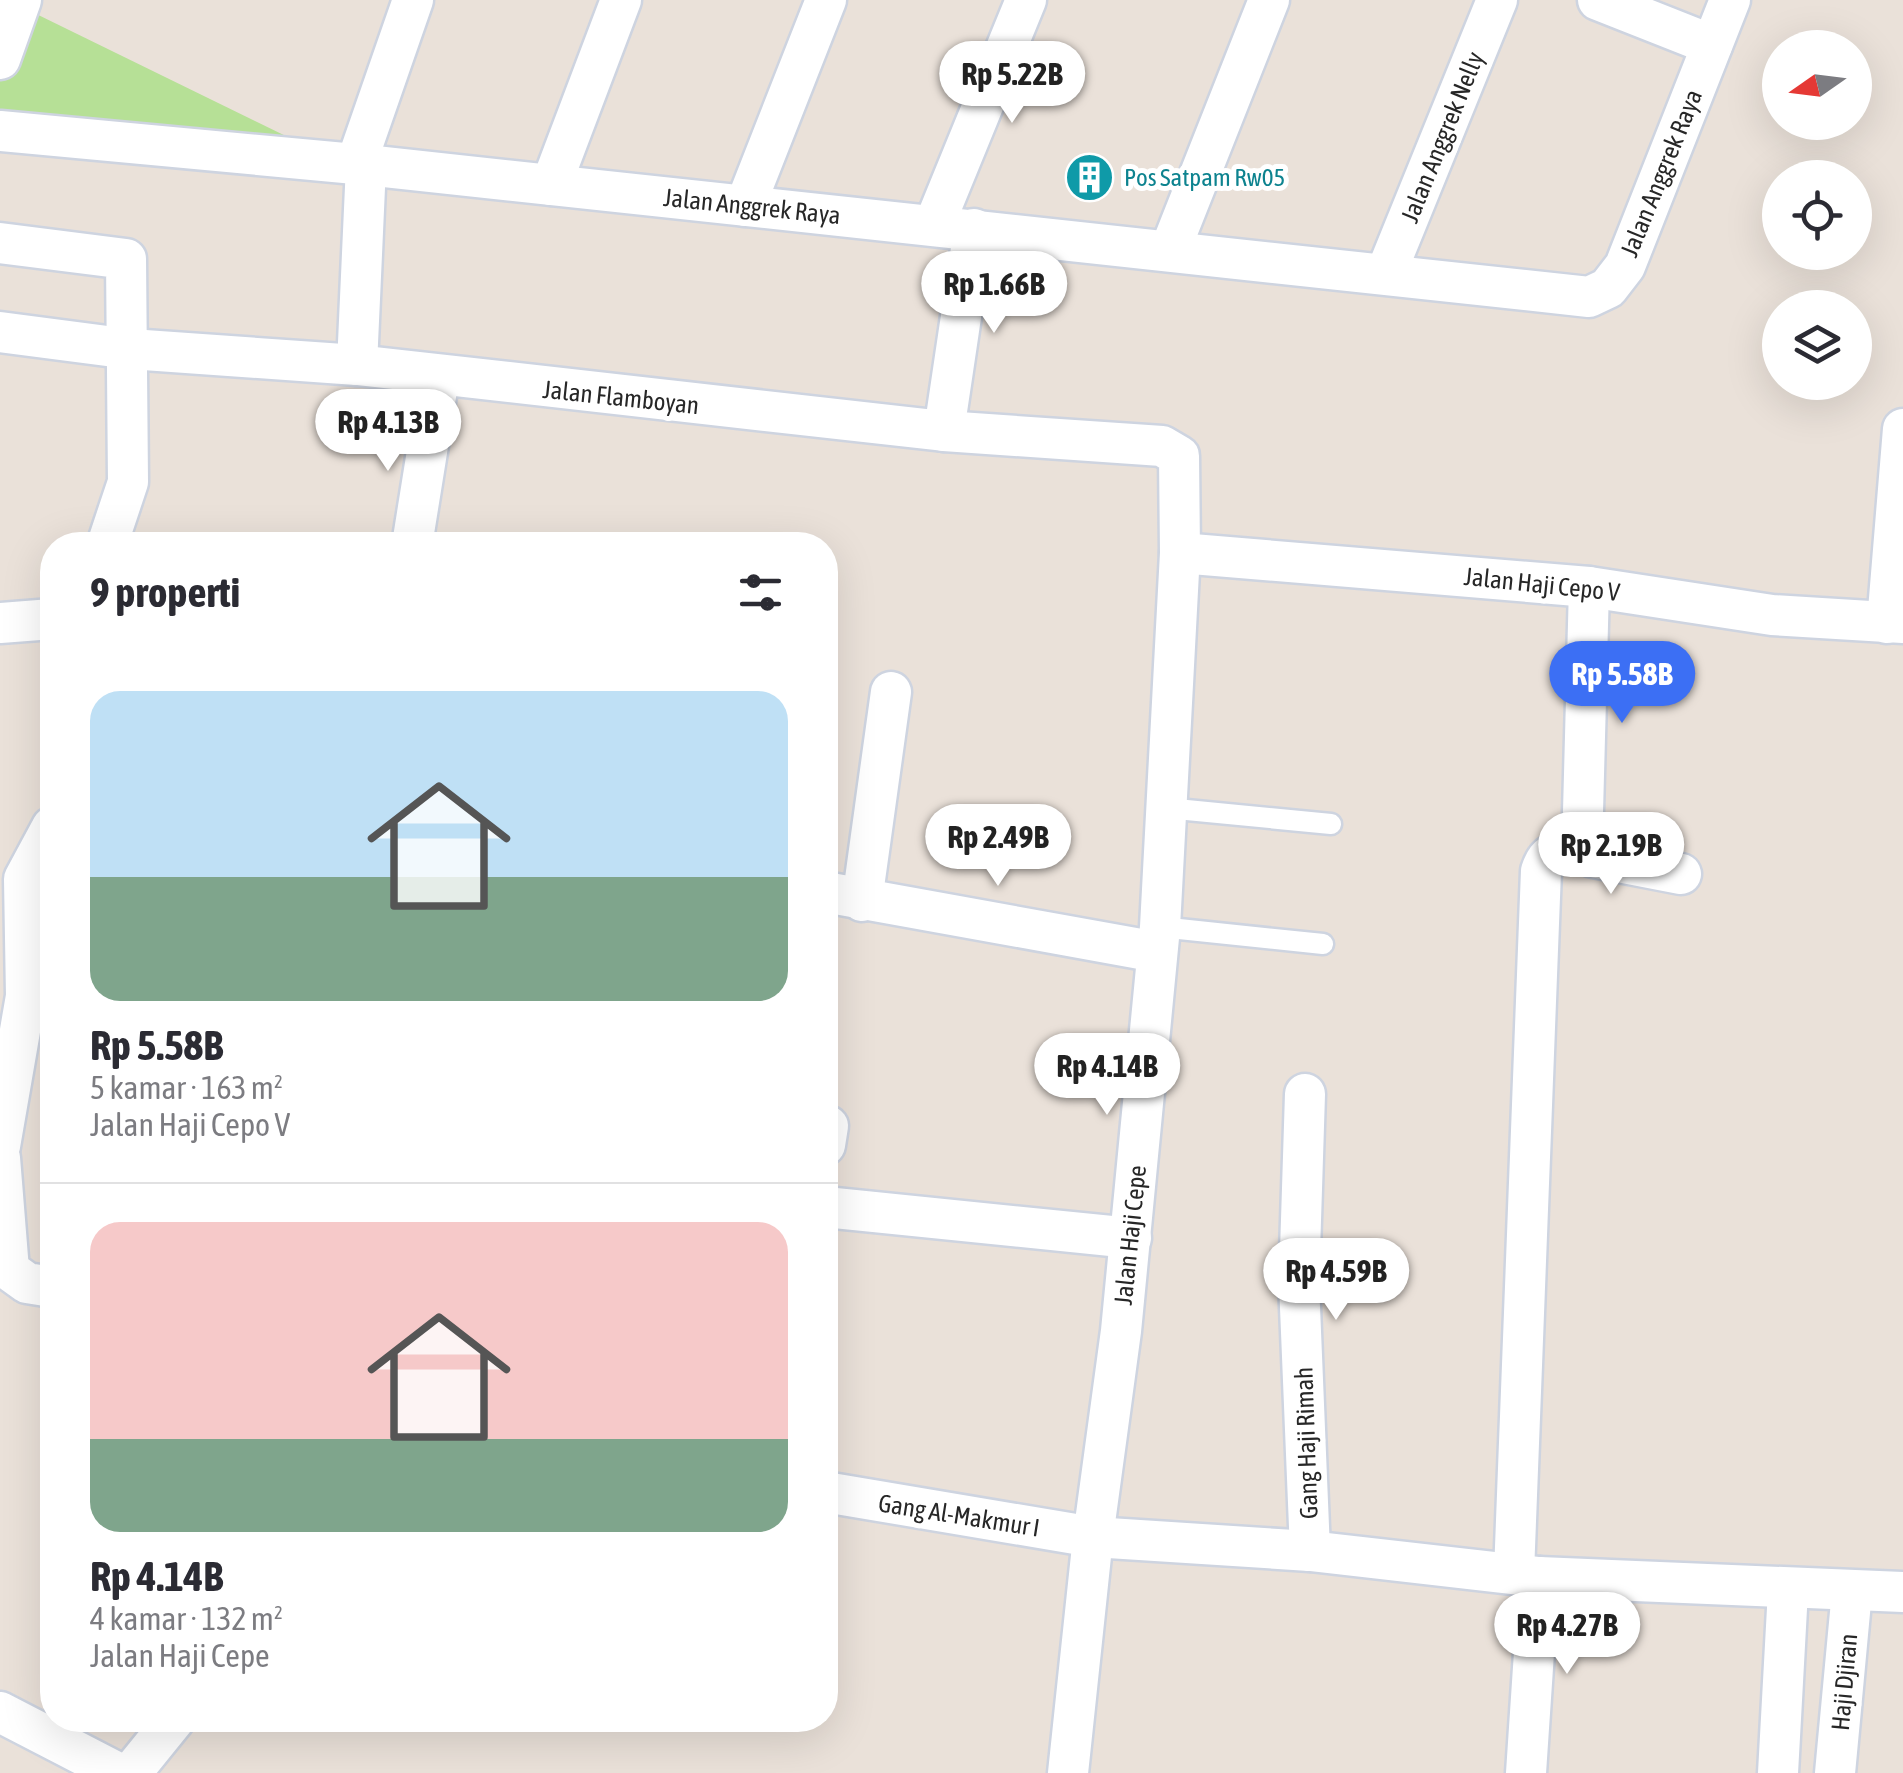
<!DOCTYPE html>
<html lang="id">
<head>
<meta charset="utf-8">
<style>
	:root { --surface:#fff; --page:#f2f2f3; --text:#2b2b33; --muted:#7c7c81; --line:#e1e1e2; --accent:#3c6ff4 }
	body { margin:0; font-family:"Asap Condensed",sans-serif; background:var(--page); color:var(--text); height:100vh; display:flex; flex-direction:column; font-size:38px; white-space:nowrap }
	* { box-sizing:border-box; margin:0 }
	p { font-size:32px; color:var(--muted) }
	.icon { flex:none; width:55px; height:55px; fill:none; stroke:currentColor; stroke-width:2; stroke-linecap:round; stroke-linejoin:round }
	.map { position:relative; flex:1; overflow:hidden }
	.side { position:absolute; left:40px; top:532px; width:798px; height:1200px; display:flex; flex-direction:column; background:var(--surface); border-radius:40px; box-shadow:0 10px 40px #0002 }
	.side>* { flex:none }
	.needle { width:65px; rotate:256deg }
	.fabs { position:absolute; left:1762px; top:30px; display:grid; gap:20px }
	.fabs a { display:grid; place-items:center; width:110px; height:110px; border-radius:50%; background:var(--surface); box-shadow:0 10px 40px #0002; font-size:50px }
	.price { position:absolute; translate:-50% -85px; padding:0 22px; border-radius:35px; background:#fff; color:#222; font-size:32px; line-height:65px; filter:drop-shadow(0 2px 5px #0008) }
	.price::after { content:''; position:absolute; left:50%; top:60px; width:30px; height:22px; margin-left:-15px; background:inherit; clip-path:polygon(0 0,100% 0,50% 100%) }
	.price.active { background:var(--accent); color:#fff }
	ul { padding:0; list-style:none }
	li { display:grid; align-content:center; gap:20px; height:530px; padding:0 50px }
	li+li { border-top:2px solid var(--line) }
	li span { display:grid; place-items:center; height:310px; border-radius:30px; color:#555 }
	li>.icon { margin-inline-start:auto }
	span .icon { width:180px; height:180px; fill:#fffc; stroke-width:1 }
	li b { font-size:42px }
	h2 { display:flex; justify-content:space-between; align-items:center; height:120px; padding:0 50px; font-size:42px }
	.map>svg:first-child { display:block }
	.green { fill:#b6e096 }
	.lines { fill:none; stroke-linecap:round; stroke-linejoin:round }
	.lane-casing { stroke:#ced4e0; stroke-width:25 }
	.street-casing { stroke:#ced4e0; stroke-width:45 }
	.lane { stroke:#fff; stroke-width:20 }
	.street { stroke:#fff; stroke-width:40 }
	.labels { text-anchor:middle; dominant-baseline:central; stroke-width:10; stroke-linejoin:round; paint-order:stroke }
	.street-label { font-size:25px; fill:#272727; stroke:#fff }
	.culture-label { font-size:25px; fill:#0d838f; stroke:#fff; text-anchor:start }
</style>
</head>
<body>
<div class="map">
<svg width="1903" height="1773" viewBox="0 0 1903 1773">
	<rect width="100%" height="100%" fill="#eae1d9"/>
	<!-- green -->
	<polygon class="green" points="22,7 337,161 0,123 0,68"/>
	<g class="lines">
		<defs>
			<g id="lane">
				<polyline points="1166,808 1331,824"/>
				<polyline points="1160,927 1323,944"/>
			</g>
			<g id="street">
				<polyline points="1598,0 1712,45"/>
				<polyline points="0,59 21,0"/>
				<polyline points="0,131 366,165 1589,297 1608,288 1625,266 1730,0"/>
				<polyline points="356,164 413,0"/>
				<polyline points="551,185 621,0"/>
				<polyline points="745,206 826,0"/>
				<polyline points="934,225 1026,0"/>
				<polyline points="0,243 126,259 128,482 107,545"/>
				<polyline points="1170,250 1269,0"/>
				<polyline points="1386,273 1497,0"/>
				<polyline points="0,332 130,349 357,365 944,431 1162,446 1179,456 1180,553 1160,927 1121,1331 1093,1537 1068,1773"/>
				<polyline points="357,365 366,165"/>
				<polyline points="944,431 974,229"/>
				<polyline points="412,545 439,377"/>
				<polyline points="1180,553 1589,587 1772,615 1903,623"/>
				<polyline points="0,623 52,619"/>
				<polyline points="1887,623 1903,429"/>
				<polyline points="1582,849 1589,587"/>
				<polyline points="825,892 1157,952"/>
				<polyline points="862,901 891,692"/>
				<polyline points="1305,1094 1299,1283 1310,1551"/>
				<polyline points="825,1145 828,1126"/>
				<polyline points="0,1146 26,996 24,879 52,827"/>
				<polyline points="0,1158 9,1270 27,1283 52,1287"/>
				<polyline points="825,1207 1131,1238"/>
				<polyline points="825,1492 1093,1537 1310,1551 1539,1577 1903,1592"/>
				<path d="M1514,1573L1541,871C1549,846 1561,855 1582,849L1593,857L1681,874"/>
				<polyline points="0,1712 118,1773"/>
				<polyline points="131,1773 174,1720"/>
				<polyline points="1526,1773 1539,1577"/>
				<polyline points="1778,1773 1788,1590"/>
				<polyline points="1835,1773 1852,1591"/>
			</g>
		</defs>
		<!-- lane casing -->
		<use href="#lane" class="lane-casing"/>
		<!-- street casing -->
		<use href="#street" class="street-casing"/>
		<!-- lane -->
		<use href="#lane" class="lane"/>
		<!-- street -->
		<use href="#street" class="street"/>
	</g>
	<!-- icons -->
	<defs>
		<symbol id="building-disc" viewBox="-11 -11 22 22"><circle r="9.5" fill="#0f9aa8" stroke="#fff"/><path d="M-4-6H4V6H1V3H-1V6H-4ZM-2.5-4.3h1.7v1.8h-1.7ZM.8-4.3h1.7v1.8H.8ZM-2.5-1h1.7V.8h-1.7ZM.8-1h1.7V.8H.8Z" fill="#fff"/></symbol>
	</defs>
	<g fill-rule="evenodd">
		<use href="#building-disc" x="1062" y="150" width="55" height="55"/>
	</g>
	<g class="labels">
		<!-- street labels -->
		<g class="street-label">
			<text transform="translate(1442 137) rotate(-68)">Jalan Anggrek Nelly</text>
			<text transform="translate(1661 173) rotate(-68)">Jalan Anggrek Raya</text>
			<text transform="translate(752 206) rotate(6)">Jalan Anggrek Raya</text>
			<text transform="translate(621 397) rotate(6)">Jalan Flamboyan</text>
			<text transform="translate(1542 584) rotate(6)">Jalan Haji Cepo V</text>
			<text transform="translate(1130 1235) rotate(-84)">Jalan Haji Cepe</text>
			<text transform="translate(1306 1443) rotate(-92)">Gang Haji Rimah</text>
			<text transform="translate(959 1515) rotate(9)">Gang Al-Makmur I</text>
			<text transform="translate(1844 1682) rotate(-85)">Haji Djiran</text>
		</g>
		<!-- culture labels -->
		<g class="culture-label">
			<text x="1124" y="177">Pos Satpam Rw05</text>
		</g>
	</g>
</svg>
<div class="fabs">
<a><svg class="needle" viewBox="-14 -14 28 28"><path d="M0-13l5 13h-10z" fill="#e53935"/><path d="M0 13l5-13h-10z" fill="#7c7c81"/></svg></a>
<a><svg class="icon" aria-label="locate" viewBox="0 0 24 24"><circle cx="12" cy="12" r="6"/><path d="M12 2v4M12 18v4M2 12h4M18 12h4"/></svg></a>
<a><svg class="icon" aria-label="layers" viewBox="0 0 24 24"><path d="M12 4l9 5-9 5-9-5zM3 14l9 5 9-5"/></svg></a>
</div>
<b class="price" style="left:1012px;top:126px">Rp 5.22B</b>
<b class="price" style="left:994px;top:336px">Rp 1.66B</b>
<b class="price" style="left:388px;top:474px">Rp 4.13B</b>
<b class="price active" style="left:1622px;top:726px">Rp 5.58B</b>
<b class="price" style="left:998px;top:889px">Rp 2.49B</b>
<b class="price" style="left:1611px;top:897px">Rp 2.19B</b>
<b class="price" style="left:1107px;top:1118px">Rp 4.14B</b>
<b class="price" style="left:1336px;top:1323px">Rp 4.59B</b>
<b class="price" style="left:1567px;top:1677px">Rp 4.27B</b>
<section class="side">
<h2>9 properti<svg class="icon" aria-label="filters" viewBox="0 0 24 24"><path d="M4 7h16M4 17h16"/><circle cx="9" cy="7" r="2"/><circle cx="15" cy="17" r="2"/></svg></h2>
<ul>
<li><span style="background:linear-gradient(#bfe0f5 60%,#7fa58c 0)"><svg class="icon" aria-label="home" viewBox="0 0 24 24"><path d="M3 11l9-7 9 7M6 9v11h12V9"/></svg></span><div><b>Rp 5.58B</b><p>5 kamar · 163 m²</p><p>Jalan Haji Cepo V</p></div></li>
<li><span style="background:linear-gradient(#f6c9c9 70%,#7fa58c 0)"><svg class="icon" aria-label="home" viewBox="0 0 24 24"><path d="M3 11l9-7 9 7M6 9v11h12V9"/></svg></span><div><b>Rp 4.14B</b><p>4 kamar · 132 m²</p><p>Jalan Haji Cepe</p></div></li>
</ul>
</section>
</div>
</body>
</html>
